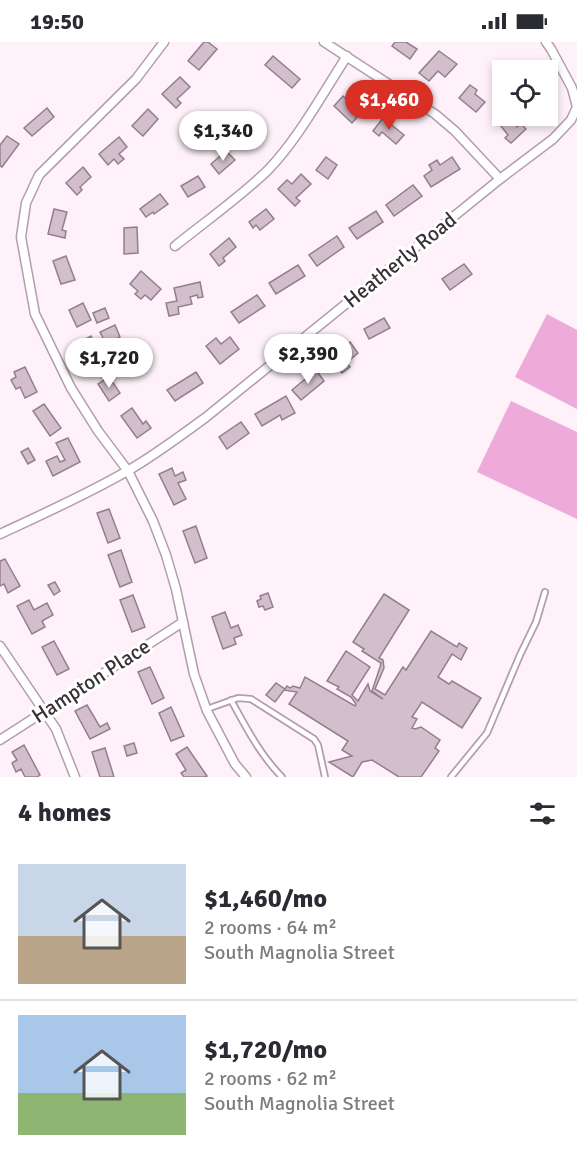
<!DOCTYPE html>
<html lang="en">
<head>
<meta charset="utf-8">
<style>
	:root { --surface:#fff; --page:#f2f2f3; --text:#2b2b33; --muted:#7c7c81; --line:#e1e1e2; --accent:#d93025 }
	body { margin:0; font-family:Signika,sans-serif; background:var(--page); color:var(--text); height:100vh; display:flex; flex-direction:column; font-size:22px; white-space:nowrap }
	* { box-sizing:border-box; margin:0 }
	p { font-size:20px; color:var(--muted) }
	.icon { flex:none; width:33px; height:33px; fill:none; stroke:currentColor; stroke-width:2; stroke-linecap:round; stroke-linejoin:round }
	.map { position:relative; height:735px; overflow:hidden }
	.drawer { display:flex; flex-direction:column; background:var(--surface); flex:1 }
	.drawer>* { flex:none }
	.buttons { position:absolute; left:492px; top:18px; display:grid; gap:12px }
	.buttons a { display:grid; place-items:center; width:66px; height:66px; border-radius:0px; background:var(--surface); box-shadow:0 3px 9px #0003; font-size:30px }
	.price { position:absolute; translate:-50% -51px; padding:0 14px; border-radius:21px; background:#fff; color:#222; font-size:20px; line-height:39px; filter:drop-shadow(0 2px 3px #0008) }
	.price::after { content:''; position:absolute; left:50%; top:36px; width:18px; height:14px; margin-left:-9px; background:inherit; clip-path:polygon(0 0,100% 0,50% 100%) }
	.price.active { background:var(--accent); color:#fff }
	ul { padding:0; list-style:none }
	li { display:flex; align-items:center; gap:18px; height:150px; padding:0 18px }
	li+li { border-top:2px solid var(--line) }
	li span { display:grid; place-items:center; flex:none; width:168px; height:120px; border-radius:0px; color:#555 }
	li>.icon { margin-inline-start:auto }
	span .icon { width:72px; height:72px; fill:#fffc; stroke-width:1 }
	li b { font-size:26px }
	h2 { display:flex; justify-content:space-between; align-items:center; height:72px; padding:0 18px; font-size:26px }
	.status { display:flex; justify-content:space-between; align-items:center; height:42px; padding:0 30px; background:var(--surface); direction:ltr }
	.status svg { height:16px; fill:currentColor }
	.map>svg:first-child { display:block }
	.green { fill:#eeaad8 }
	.building { fill:#d3bfcc; stroke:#937f8c; stroke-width:1.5 }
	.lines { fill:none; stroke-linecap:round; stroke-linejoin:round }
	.lane-casing { stroke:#b29eab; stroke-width:8 }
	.street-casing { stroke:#b29eab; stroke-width:11 }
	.lane { stroke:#fff; stroke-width:4.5 }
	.street { stroke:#fff; stroke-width:8 }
	.labels { text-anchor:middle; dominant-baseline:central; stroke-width:6; stroke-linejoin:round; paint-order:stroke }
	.street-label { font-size:21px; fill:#383035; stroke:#fff }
</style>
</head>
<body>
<div class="status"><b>19:50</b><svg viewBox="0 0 49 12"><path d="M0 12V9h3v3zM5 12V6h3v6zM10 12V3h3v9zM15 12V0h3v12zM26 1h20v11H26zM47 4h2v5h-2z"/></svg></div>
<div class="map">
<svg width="577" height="735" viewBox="0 0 577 735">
	<rect width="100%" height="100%" fill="#fef1f9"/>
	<!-- green -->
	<g class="green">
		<polygon points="547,272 577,288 577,367 515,335"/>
		<polygon points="511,359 577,390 577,477 477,430"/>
	</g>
	<!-- building -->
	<g class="building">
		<polygon points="204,0 208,0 217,7 199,28 188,19"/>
		<polygon points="395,0 406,0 417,7 410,17 392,4"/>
		<polygon points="439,9 457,22 445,35 438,29 429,39 419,31"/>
		<polygon points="273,14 300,37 292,46 265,23"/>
		<polygon points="180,35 190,45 177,57 181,61 176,66 162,52"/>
		<polygon points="470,43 477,48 475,52 485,60 476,70 459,56"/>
		<polygon points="343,54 361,71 352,81 334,64"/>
		<polygon points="47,66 54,75 32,94 24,86"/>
		<polygon points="148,67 158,77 143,94 132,84"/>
		<polygon points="383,76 404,93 396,102 382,90 379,94 373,89"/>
		<polygon points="509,76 517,85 521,82 526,87 511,101 505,96 508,93 500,83"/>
		<polygon points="248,79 260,85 249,106 237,99"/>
		<polygon points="7,94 19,102 2,125 0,124 0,103"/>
		<polygon points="119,95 127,105 119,112 124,117 118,122 114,117 108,123 99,112"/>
		<polygon points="226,109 235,118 219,132 211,122"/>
		<polygon points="326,115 337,123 328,137 316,128"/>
		<polygon points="452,115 460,127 431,145 424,134 432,128 429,123 437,118 440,123"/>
		<polygon points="83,125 91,135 80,145 82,148 77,153 66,141"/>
		<polygon points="301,132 311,142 296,156 300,159 295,164 278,147 287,138 292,142"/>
		<polygon points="198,134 205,145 188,155 181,144"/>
		<polygon points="413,143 422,154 394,174 386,163"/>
		<polygon points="160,152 168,162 154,172 153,170 146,175 140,167"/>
		<polygon points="54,167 67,170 62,188 66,189 65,196 48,192"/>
		<polygon points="266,167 274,177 260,188 256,183 253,186 249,180"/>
		<polygon points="376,169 383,180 357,197 349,186"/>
		<polygon points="137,185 138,211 124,212 124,186"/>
		<polygon points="337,194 344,205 317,224 309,213"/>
		<polygon points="229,196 236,205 223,216 225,219 219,224 210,212"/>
		<polygon points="66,214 75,238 61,242 53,219"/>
		<polygon points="464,222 472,232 450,248 442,237"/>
		<polygon points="298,223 305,234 276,252 269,241"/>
		<polygon points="141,229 161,247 151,258 145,253 141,257 135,252 138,249 130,242"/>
		<polygon points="200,240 203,255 198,256 197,253 190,255 192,262 178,265 179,272 169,274 166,261 177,259 174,246"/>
		<polygon points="257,253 265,264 239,281 231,270"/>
		<polygon points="83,261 91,278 77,285 69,268"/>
		<polygon points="105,266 109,276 97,281 93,271"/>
		<polygon points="384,276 390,286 369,297 364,287"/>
		<polygon points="115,283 120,295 106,302 100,290"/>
		<polygon points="91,294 105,323 91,330 78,301"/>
		<polygon points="230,295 239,307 220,322 206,304 216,296 221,302"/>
		<polygon points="350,300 358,311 346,321 350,325 342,331 330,316"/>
		<polygon points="25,325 37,350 25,356 20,345 16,347 11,338 16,335 14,330"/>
		<polygon points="316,328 324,339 301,358 292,348"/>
		<polygon points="196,330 203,341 175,359 167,348"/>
		<polygon points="109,335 120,351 109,359 98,342"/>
		<polygon points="286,354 295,371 282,378 280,373 262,384 255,372"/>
		<polygon points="44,362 61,386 50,394 33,369"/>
		<polygon points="132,366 143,382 146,379 151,386 137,396 121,374"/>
		<polygon points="241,380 249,391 227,407 219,395"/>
		<polygon points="68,396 80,420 53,434 46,419 57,414 60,420 65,418 56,401"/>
		<polygon points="28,406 35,418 28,422 21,410"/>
		<polygon points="172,426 175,434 183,430 186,438 178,441 186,457 174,463 159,432"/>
		<polygon points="109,467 120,496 108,501 97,471"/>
		<polygon points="196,484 207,516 195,521 183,489"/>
		<polygon points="121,508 132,540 120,545 108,513"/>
		<polygon points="5,517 20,544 8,551 4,542 0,544 0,519"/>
		<polygon points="55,540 60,549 54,553 48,543"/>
		<polygon points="268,551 273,565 265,568 263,564 259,565 257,559 261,557 260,554"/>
		<polygon points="384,552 409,568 379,616 383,618 384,626 375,647 385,653 403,625 406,628 431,589 457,605 459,601 467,606 461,618 452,612 438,635 449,642 452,639 481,656 462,686 422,660 412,675 417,677 412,686 415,687 421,685 440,698 435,706 439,709 421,735 399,735 372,718 362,720 353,735 329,720 352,714 342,708 348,699 289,662 297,650 284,648 275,660 266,653 276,641 285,647 287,644 290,646 293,644 300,646 305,635 355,664 356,662 351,655 337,647 339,645 327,639 346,609 370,625 352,653 358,659 368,642 370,649 383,657 372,649 380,625 381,621 362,609 364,607 353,600"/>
		<polygon points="133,553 145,585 132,590 120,558"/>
		<polygon points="29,558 34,568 47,561 53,573 42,579 45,585 32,592 17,564"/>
		<polygon points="225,570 231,586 238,583 242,593 234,596 236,602 223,607 212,575"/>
		<polygon points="54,599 69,627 57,633 42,605"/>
		<polygon points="150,625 164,656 152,662 138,630"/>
		<polygon points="87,663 100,685 107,681 110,687 90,697 75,669"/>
		<polygon points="171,665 184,694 171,699 159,671"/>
		<polygon points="134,701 137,711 127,714 124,704"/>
		<polygon points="24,703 40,733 37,735 25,735 21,727 16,730 12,721 17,718 12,710"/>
		<polygon points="187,705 207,734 205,735 184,735 181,731 186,728 176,712"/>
		<polygon points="105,706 114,735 100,735 92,710"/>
	</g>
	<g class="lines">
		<defs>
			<g id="lane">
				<path d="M231,658C246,685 260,713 282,735"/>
				<polyline points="207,667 238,656 251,657 314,697 318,703 325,735"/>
				<polyline points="451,735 487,691 520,613 536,580 545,550"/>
			</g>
			<g id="street">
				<polyline points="164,0 136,37 39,133 26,161 21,195 35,272 71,346 98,389 128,429 153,479 166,513 176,547 194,632 207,669 235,722 246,735"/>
				<polyline points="324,0 435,72 455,89 500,137"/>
				<path d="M175,204C206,179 239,156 268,128C298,97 323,51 347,14"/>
				<path d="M0,492C43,472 88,452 129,428C155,413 180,394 205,376L500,137L553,97L571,78L577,65L572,46L551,7L546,0"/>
				<polyline points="0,604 56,687 75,735"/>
				<polyline points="0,698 183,580"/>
			</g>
		</defs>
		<!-- lane casing -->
		<use href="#lane" class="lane-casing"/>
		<!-- street casing -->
		<use href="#street" class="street-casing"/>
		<!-- lane -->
		<use href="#lane" class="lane"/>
		<!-- street -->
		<use href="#street" class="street"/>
	</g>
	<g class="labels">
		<!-- street labels -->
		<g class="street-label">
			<text transform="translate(400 218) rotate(-39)">Heatherly Road</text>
			<text transform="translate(91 639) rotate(-33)">Hampton Place</text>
		</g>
	</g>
</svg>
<div class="buttons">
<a><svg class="icon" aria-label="locate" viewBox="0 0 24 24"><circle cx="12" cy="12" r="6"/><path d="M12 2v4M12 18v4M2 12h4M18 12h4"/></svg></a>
</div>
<b class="price active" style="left:389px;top:89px">$1,460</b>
<b class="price" style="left:223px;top:120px">$1,340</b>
<b class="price" style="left:308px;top:343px">$2,390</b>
<b class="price" style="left:109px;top:347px">$1,720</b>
</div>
<section class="drawer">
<h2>4 homes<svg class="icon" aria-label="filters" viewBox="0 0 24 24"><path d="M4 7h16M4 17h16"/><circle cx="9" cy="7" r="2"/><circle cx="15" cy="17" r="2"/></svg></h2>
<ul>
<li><span style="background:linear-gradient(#c9d6e8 60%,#b9a48a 0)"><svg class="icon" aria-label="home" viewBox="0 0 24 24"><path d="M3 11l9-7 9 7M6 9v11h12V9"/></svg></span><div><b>$1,460/mo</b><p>2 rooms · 64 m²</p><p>South Magnolia Street</p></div></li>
<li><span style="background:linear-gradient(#a9c7e8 65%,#8fb573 0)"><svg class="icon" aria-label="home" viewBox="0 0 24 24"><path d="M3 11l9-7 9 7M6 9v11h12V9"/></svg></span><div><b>$1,720/mo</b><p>2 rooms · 62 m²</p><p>South Magnolia Street</p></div></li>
</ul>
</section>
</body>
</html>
